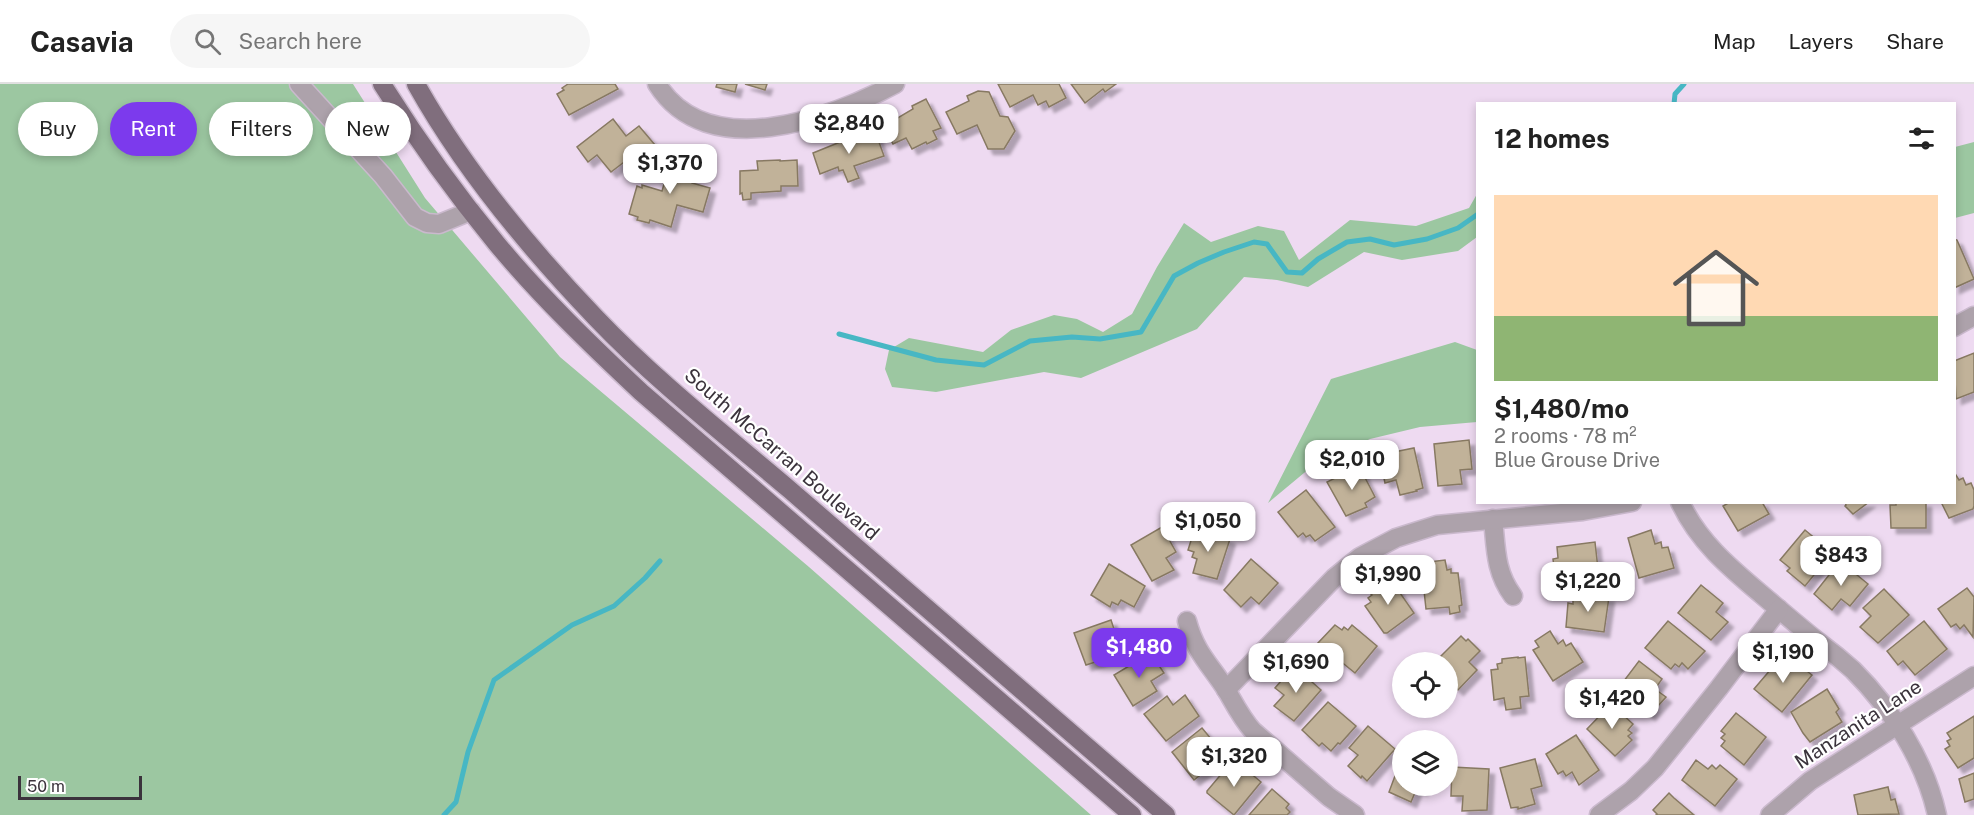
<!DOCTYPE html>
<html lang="en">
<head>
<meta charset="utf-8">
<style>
	:root { --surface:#fff; --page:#f6f6f6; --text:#222; --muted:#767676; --line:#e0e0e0; --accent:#7c3aed }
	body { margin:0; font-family:"Public Sans",sans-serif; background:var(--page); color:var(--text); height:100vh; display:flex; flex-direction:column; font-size:22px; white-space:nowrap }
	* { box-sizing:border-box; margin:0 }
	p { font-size:20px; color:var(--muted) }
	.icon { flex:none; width:33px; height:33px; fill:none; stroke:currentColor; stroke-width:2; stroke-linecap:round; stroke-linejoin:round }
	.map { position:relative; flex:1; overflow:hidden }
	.side { position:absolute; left:1476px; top:18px; width:480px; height:402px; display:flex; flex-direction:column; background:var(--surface); border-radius:0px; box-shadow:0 3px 9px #0003 }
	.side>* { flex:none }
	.banner { position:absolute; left:18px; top:18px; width:570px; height:54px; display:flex; gap:12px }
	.fabs { position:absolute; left:1392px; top:568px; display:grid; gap:12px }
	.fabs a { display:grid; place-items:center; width:66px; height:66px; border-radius:50%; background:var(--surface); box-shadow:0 3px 9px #0003; font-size:30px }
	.scale { position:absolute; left:18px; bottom:15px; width:124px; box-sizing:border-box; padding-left:6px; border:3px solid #3b333c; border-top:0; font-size:16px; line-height:21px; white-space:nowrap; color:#3b333c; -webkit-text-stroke:4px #fff; paint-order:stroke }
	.price { position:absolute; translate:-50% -51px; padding:0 14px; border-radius:12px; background:#fff; color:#222; font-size:20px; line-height:39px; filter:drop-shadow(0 2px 3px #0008) }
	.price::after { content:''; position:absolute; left:50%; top:36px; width:18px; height:14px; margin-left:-9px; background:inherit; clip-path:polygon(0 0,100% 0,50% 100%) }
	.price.selected { background:var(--accent); color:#fff }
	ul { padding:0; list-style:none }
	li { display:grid; align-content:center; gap:12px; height:318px; padding:0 18px }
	li span { display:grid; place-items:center; height:186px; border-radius:0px; color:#555 }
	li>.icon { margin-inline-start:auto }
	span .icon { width:108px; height:108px; fill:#fffc; stroke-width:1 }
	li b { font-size:26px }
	h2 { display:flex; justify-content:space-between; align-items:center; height:72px; padding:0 18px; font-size:26px }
	.tag { padding:0 21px; border-radius:27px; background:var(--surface); box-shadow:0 3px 9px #0003; font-size:21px; line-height:54px }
	.tag.selected { background:var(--accent); color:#fff }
	header { display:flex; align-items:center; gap:36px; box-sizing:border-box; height:84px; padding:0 30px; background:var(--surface); border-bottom:2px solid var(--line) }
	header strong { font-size:28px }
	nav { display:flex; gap:33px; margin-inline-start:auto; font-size:21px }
	.search { width:420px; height:54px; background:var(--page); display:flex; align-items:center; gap:15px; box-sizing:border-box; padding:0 21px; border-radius:33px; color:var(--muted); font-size:22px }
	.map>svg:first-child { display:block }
	.green { fill:#9cc7a1 }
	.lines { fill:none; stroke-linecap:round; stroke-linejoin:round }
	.stream { stroke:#47b7c4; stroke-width:5 }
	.building { fill:#c1b299; stroke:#877962; stroke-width:1.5; filter:url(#shadow) }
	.minor-casing { stroke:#cab9cd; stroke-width:21 }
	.major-casing { stroke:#cab9cd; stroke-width:21 }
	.minor { stroke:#ada2ab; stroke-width:18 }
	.major { stroke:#806e7d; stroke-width:18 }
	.labels { text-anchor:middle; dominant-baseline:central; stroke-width:4.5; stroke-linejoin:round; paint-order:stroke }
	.street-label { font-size:20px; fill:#3b333c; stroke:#fff }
</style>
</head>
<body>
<header>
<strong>Casavia</strong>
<div class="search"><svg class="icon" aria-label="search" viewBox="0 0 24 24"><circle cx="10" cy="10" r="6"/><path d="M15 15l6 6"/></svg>Search here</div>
<nav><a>Map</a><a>Layers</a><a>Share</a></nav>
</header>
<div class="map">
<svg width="1974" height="731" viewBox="0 0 1974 731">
	<defs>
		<filter id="shadow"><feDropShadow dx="5.5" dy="5.5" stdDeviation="1.5" flood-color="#0004"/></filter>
	</defs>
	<rect width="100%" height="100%" fill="#eedaf1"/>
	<!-- green -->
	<g class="green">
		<polygon points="0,0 353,0 425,114 560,273 809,483 1091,731 0,731"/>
		<polygon points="1974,58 1974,129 1955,134 1955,63"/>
		<polygon points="1477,110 1477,153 1458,167 1402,176 1364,168 1308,203 1277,196 1244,193 1197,245 1081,294 1044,288 936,308 892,303 885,285 889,266 909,254 983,268 1011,246 1054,231 1077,235 1103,248 1132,230 1157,183 1184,139 1211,158 1258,142 1284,147 1299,176 1350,136 1416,142 1469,124"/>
		<polygon points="1455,258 1477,266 1477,338 1420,343 1370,355 1310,384 1268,419 1331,295"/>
	</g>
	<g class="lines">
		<!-- stream -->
		<g class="stream">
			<polyline points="1674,20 1675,10 1684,0"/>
			<polyline points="839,250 936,276 984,281 1030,257 1072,253 1100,255 1141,248 1174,192 1198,179 1224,168 1254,158 1267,160 1287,188 1302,189 1318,175 1347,158 1370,155 1394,161 1427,155 1458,144 1478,130"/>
			<polyline points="444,731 456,718 468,668 494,596 572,541 614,522 645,494 660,477"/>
		</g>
	</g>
	<!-- building -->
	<g class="building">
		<polygon points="568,0 615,0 618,5 569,31 557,10 564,6 562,4"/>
		<polygon points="717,0 737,0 735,8 716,3"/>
		<polygon points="745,0 767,0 765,6"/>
		<polygon points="998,0 1059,0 1066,14 1049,23 1046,17 1038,21 1033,11 1010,23"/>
		<polygon points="1071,0 1116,0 1105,8 1103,5 1085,19"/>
		<polygon points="978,7 989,8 1000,32 1008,33 1015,47 1004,65 988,65 977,41 957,50 946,28 969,17 967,12"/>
		<polygon points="926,15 941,44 933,47 937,55 927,60 926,58 912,65 906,54 893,60 884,42 913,25 912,22"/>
		<polygon points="613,35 626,52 639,42 655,61 639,74 636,69 611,88 597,71 588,78 577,63"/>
		<polygon points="875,47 884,72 854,82 859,94 848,98 843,86 839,87 838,83 820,90 813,69 855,52 856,54"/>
		<polygon points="673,69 693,74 687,94 693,96 692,99 710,104 703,128 677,121 671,143 650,136 649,139 637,136 638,133 629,130 637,102 642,104 642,101 662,107"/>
		<polygon points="780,76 780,77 797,76 798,102 781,102 781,107 751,109 751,115 743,116 742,109 740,110 740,87 758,86 757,77"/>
		<polygon points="1954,155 1957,156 1974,195 1954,204"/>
		<polygon points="1974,269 1974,308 1956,315 1954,277"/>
		<polygon points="1469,356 1472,385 1460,386 1462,400 1438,402 1434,360"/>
		<polygon points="1414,364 1423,404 1416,406 1417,407 1400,411 1396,396 1385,399 1379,371"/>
		<polygon points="1359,382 1375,413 1365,419 1367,423 1346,432 1327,398"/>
		<polygon points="1954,388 1959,396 1963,394 1966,401 1971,399 1974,406 1974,422 1973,425 1949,434 1941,418 1954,418"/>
		<polygon points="1306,406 1335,443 1315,457 1310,451 1306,453 1303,449 1298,453 1278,428"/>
		<polygon points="1730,418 1762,418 1769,430 1738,447 1723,422"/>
		<polygon points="1845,418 1869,418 1853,430 1845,422 1846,421"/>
		<polygon points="1896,418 1926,418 1926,444 1891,444 1890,421 1896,421"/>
		<polygon points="1162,443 1176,468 1166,474 1174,486 1152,497 1131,461"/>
		<polygon points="1195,444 1230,455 1217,495 1193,489 1197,475 1192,473 1194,468 1188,466"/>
		<polygon points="1651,446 1655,460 1661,458 1662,464 1668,463 1674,484 1639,494 1628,454"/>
		<polygon points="1805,446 1823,461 1824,460 1832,469 1805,502 1787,487 1790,484 1780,476"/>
		<polygon points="1595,458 1599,494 1556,499 1553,475 1558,474 1557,463"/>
		<polygon points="1251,475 1278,499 1259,520 1251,513 1241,523 1224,506"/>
		<polygon points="1445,476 1447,486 1451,485 1451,489 1458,489 1462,521 1459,522 1460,528 1450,530 1449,523 1426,525 1421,479"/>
		<polygon points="1840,477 1868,500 1850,522 1841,515 1832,526 1814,510"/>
		<polygon points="1109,480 1145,502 1134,523 1121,516 1118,521 1112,518 1110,523 1091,511"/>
		<polygon points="1389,493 1414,529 1387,549 1384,549 1365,522 1371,518 1368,514 1372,511 1371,510 1380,504 1378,501"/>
		<polygon points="1701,501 1723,519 1716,528 1728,538 1711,556 1678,529"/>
		<polygon points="1967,504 1974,513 1973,553 1964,541 1960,545 1956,540 1951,543 1938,525"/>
		<polygon points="1884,505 1909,531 1878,559 1860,543 1871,532 1863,524"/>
		<polygon points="1580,509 1609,513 1604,548 1566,543 1568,519 1573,520 1573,515 1578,516"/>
		<polygon points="1111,536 1115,548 1120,546 1127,568 1086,581 1074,549"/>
		<polygon points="1668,537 1705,567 1688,585 1682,579 1679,583 1675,580 1671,585 1645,564"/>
		<polygon points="1924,537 1947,565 1915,591 1903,577 1898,581 1887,567"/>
		<polygon points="1335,541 1342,546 1344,543 1348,546 1352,541 1377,562 1355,589 1318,559"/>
		<polygon points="1550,547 1558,560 1563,556 1566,562 1571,559 1583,578 1553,597 1533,566 1539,563 1535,557"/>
		<polygon points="1461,552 1466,557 1468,555 1480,567 1469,578 1477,586 1458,606 1448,596 1448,579 1434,579"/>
		<polygon points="1149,570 1153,575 1154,574 1164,589 1151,597 1157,607 1133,622 1114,591"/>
		<polygon points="1518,573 1518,574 1525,573 1529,612 1520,613 1521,624 1506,626 1504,614 1494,616 1491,586 1498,585 1497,580 1502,579 1502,575"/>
		<polygon points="1639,577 1662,595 1655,605 1666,613 1650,631 1617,606"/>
		<polygon points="1777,578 1782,582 1786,578 1795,585 1798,580 1812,591 1782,628 1754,605"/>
		<polygon points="1294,582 1321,606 1294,637 1274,622 1284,611 1275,604"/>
		<polygon points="1827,605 1839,625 1836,628 1842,638 1810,658 1803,649 1791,628"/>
		<polygon points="1185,611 1199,632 1166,657 1144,630 1167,612 1173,621"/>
		<polygon points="1328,618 1356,642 1340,660 1338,659 1331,667 1322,659 1319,662 1302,646"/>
		<polygon points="1611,620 1633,640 1628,646 1632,649 1628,652 1632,656 1615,672 1587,645"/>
		<polygon points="1736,629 1766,653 1744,681 1721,662 1725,657 1721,654 1725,650 1721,647"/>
		<polygon points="1974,632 1974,674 1958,684 1945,665 1950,662 1947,657 1951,655 1947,649"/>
		<polygon points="1368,642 1395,665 1367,697 1362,692 1361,694 1348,682 1358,671 1349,664"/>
		<polygon points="1202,644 1217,662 1214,664 1216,668 1212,671 1217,678 1194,696 1172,668"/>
		<polygon points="1576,651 1599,686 1579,701 1572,688 1566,692 1563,687 1558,690 1546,670"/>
		<polygon points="1402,673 1402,702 1423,702 1422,706 1417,704 1411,718 1389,708"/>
		<polygon points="1535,675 1542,702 1531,705 1535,720 1518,725 1518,723 1511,724 1500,684"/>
		<polygon points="1696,676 1708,685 1712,681 1716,685 1720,681 1737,695 1715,722 1682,696"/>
		<polygon points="1228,682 1233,687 1237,683 1240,686 1243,683 1261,698 1234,731 1207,709 1207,707"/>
		<polygon points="1452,683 1489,685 1487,726 1462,727 1463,712 1451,712"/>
		<polygon points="1974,689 1974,715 1965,718 1959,695"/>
		<polygon points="1888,703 1891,716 1895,715 1899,730 1858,731 1854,711"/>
		<polygon points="1272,705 1289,720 1286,724 1290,728 1287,731 1249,731"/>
		<polygon points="1669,709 1674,714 1694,731 1656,731 1657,730 1653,726"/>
	</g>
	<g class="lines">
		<defs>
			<g id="minor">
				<polyline points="299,0 383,92 415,133 427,139 439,140 471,127"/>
				<path d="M657,0C707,80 830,35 895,0"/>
				<polyline points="1954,243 1974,232"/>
				<path d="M1680,418C1698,457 1729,483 1761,510C1781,527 1801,544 1821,560C1832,568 1843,577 1853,586C1892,625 1925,677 1937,731"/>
				<path d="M1493,435C1496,464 1495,488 1513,512"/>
				<path d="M1187,537C1196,570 1210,580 1227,607C1235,621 1242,635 1253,647L1329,713L1355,731"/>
				<polyline points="1226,606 1334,494 1360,473 1396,454 1437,441 1583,427 1632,418"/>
				<polyline points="1599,731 1631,707 1655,684 1719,604 1779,525"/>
				<polyline points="1770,731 1810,697 1974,592"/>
			</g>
			<g id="major">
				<path d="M382,0C417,56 455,109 497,160C541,213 591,261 641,308L1132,731"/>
				<path d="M416,0C464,86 528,163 596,234C655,296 724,350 790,406C915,515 1041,622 1166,731"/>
			</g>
		</defs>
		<!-- minor casing -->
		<use href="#minor" class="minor-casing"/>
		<!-- major casing -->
		<use href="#major" class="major-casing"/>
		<!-- minor -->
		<use href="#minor" class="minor"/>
		<!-- major -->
		<use href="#major" class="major"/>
	</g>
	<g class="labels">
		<!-- street labels -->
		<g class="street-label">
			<text transform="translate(782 370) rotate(41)">South McCarran Boulevard</text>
			<text transform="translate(1858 640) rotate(-33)">Manzanita Lane</text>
		</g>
	</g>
</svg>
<div class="fabs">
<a><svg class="icon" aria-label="locate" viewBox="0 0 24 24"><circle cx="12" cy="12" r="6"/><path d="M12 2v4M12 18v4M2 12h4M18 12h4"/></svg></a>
<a><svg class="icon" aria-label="layers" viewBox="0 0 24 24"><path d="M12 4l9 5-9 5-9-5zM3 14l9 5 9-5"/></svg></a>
</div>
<div class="scale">50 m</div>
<b class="price" style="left:849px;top:71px">$2,840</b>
<b class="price" style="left:670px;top:111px">$1,370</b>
<b class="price" style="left:1352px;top:407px">$2,010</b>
<b class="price" style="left:1208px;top:469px">$1,050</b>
<b class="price" style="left:1841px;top:503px">$843</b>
<b class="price" style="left:1388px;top:522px">$1,990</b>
<b class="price" style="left:1588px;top:529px">$1,220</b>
<b class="price selected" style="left:1139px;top:595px">$1,480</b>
<b class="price" style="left:1783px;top:600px">$1,190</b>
<b class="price" style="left:1296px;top:610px">$1,690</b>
<b class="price" style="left:1612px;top:646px">$1,420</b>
<b class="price" style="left:1234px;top:704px">$1,320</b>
<div class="banner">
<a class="tag">Buy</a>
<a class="tag selected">Rent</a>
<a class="tag">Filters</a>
<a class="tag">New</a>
</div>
<section class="side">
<h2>12 homes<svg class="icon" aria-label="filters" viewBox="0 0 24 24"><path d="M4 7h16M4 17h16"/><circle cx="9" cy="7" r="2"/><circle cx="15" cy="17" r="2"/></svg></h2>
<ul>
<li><span style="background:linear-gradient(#ffd9b3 65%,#8fb573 0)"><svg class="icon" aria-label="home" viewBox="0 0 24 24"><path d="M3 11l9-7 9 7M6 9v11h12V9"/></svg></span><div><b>$1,480/mo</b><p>2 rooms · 78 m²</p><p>Blue Grouse Drive</p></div></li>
</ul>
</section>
</div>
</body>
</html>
